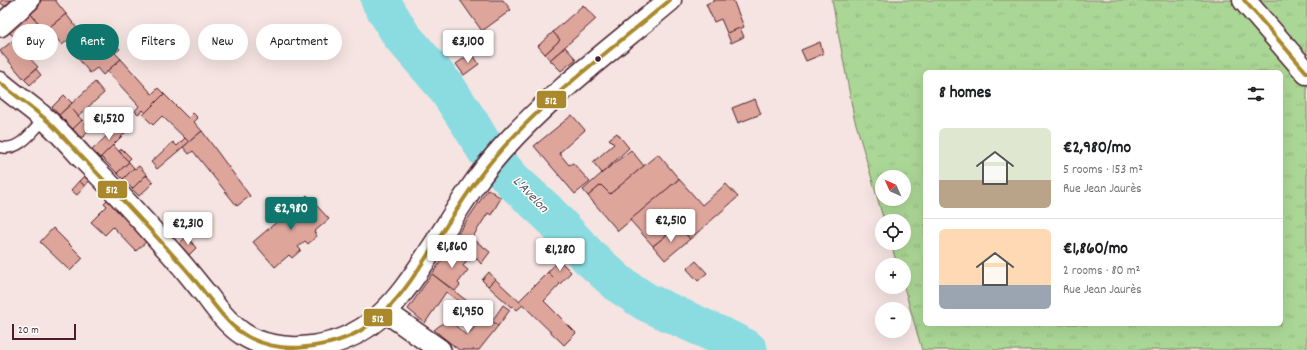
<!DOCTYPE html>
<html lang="en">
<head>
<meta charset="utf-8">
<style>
	:root { --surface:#fff; --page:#f2f2f2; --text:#202124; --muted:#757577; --line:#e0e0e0; --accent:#0f766e }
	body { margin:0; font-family:Dekko,sans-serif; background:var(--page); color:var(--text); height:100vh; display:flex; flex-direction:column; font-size:15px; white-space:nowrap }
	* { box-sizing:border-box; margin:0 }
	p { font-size:13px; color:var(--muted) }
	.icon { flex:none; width:22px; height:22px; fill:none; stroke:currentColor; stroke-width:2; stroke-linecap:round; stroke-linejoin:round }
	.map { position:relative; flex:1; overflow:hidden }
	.side { position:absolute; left:923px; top:70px; width:360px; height:256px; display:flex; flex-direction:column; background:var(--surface); border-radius:6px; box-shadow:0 4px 16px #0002 }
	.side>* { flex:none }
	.banner { position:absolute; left:12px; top:24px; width:380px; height:36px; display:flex; gap:8px }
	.needle { width:26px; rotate:315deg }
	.tools { position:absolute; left:875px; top:170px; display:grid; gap:8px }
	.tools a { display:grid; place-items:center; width:36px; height:36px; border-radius:50%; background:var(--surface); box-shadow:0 4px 16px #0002; font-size:20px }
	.scale { position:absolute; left:12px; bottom:10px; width:64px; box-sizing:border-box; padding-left:4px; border:2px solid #4a1f2b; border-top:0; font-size:11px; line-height:14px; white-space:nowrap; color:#4a1f2b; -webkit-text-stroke:3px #fff; paint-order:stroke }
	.price { position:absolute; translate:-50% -34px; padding:0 9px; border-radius:4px; background:#fff; color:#222; font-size:13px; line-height:26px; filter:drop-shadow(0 1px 2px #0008) }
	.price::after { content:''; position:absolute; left:50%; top:24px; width:12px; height:9px; margin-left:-6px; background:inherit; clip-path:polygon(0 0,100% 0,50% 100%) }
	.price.on { background:var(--accent); color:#fff }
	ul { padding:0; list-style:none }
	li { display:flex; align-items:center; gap:12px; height:100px; padding:0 16px }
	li+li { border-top:1px solid var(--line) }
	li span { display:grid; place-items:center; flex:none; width:112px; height:80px; border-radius:6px; color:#555 }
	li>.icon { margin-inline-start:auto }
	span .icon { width:48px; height:48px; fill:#fffc; stroke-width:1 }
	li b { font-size:17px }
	h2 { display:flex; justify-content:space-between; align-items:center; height:48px; padding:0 16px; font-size:17px }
	.pill { padding:0 14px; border-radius:18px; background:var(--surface); box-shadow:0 4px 16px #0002; font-size:14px; line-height:36px }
	.pill.on { background:var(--accent); color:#fff }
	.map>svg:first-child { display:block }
	.grass { fill:url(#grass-tufts); stroke:#7a7b60; fill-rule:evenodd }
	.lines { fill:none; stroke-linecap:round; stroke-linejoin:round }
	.river { stroke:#8adce1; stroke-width:39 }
	.building { fill:#dea59b; stroke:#4a1f2b }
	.lane-casing { stroke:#4a1f2b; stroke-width:13 }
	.street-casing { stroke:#4a1f2b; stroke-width:24 }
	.secondary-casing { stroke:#4a1f2b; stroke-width:25 }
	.lane { stroke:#fff; stroke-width:10 }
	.street { stroke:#fff; stroke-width:21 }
	.secondary { stroke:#fff; stroke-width:22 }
	.bus-1-casing { stroke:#fff; stroke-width:7 }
	.bus-1 { stroke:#aa892c; stroke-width:4 }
	.bus-dot { fill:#4a1f2b; stroke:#fff; stroke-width:1.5 }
	.labels { text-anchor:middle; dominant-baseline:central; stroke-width:3; stroke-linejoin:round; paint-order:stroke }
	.water-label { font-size:14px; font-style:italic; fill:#5d5862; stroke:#fff }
	.line-badge { stroke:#fff; stroke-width:1.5 }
	.badge-label { font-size:11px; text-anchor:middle; font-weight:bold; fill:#fff }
</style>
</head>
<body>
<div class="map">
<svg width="1307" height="350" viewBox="0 0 1307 350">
	<defs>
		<pattern id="grass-tufts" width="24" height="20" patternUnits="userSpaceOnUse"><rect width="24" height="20" fill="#abd796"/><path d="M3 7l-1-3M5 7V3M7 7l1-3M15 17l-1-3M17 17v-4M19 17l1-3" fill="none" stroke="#95b881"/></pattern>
	</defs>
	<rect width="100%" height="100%" fill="#f5e4e1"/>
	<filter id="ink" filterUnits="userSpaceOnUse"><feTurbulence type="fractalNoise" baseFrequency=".025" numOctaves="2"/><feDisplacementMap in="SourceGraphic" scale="8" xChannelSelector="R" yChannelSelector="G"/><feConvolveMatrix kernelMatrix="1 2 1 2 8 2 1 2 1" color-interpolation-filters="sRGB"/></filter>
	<g filter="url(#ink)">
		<!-- grass -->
		<path class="grass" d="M832,0H1307V350H922L904,287V265H897L891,243H904V221H884L854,117ZM925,72H1281V324H925ZM882,177H904V199H882Z"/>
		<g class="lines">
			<!-- river -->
			<polyline class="river" points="380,0 401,35 446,87 471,125 486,150 514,182 547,212 588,256 619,284 646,302 736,343 748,350"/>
		</g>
		<!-- building -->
		<g class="building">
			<polygon points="2,0 16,0 7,9 0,2"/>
			<polygon points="42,0 55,0 66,14 45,31 29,12"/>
			<polygon points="460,0 503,0 511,10 482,31"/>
			<polygon points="716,0 733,0 744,27 727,33 721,19 714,22 706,4"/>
			<polygon points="583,5 596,19 550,60 545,54 560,40 553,32"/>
			<polygon points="29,12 45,31 40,34 34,27 19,40 27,49 24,52 38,67 24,79 0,51 16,38 7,31"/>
			<polygon points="66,14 79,31 62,45 48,28"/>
			<polygon points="101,28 120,49 115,53 121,59 103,75 97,68 90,73 68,46 82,33 86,38 89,35 91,37"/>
			<polygon points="740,28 744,37 731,43 727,33"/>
			<polygon points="553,32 560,40 545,54 538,46"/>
			<polygon points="820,42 823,54 806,61 801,50"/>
			<polygon points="565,47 576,59 561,71 550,60"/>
			<polygon points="472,53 479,64 464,75 456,64"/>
			<polygon points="121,59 152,94 158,88 164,94 146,113 143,110 138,114 135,111 139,106 107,71"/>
			<polygon points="36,69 41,75 30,85 24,79"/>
			<polygon points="95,82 104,93 78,116 69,106"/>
			<polygon points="164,94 188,118 193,113 198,118 194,122 202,131 189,142 162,116 153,125 143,115"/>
			<polygon points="64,95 72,103 59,115 52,107"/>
			<polygon points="755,99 761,114 738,123 732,108"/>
			<polygon points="69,106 82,120 73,129 59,115"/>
			<polygon points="572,115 585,130 559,153 569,165 573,163 590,182 575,194 534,146"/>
			<polygon points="82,120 91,129 83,137 79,137 73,129"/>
			<polygon points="124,126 128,130 100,158 92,150 116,127 119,130"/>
			<polygon points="202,131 250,196 237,206 193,151 189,154 183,147"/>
			<polygon points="617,133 629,148 602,173 593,162 614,144 609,139"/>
			<polygon points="185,138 189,142 157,169 151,162 173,142 177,146"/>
			<polygon points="113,145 129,162 117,173 101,157"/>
			<polygon points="122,149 131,158 128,161 119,151"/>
			<polygon points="631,150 644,166 610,194 601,185 588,196 583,190 602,173"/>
			<polygon points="658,154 679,179 618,231 588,196 601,185 610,194"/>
			<polygon points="129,162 134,168 123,179 117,173"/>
			<polygon points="139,166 148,176 145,176 132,189 123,179 134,168 135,169"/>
			<polygon points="84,176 89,181 85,186 79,181"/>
			<polygon points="145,176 147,176 153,183 139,196 132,189"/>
			<polygon points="679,179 702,205 726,184 738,197 690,239 678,226 653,246 630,220"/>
			<polygon points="79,181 85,186 77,195 71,190"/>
			<polygon points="488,189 501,198 491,215 488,213 472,238 490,252 481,264 474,255 453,241"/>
			<polygon points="307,195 329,219 314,232 317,236 308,244 305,241 298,247 301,250 292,258 289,255 275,267 253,242 286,214 283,210 291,202 294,207"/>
			<polygon points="108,199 147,241 136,251 113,227 105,235 91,222 107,206 104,203"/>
			<polygon points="678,226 690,239 665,260 653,246"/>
			<polygon points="53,228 83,258 70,271 40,242"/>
			<polygon points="187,236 196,248 189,255 179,244"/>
			<polygon points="454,242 472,254 468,259 451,247"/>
			<polygon points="451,247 468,259 463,266 468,270 458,283 460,285 455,291 432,274"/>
			<polygon points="559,260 571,272 560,284 548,272"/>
			<polygon points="696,261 707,273 698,281 687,269"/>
			<polygon points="489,272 495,279 488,286 482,280"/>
			<polygon points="548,272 560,284 544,301 576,333 564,345 519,301"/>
			<polygon points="432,274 471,304 466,310 458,304 460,302 446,292 425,323 408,309"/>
			<polygon points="495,279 523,305 517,310 513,306 511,307 488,286"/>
			<polygon points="503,305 510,310 498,326 492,321"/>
			<polygon points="485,315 498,326 479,350 459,350 434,330 448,319 467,336"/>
		</g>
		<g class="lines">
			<defs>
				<path id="lane" d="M0,147C19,152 33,131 45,118"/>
				<g id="street">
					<polyline points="0,26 29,0"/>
					<polyline points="386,312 440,350"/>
				</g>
				<g id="secondary">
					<polyline points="1244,0 1307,73"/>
					<path d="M0,83C14,95 30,106 44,118C58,130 71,145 83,158C112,187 139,216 166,247C181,263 194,280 208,297C218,311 229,325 243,334C259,345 283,349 301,348C368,344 397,303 430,252C453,217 474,180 502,149C552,93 613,48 670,0"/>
				</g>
			</defs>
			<!-- lane casing -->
			<use href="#lane" class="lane-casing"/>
			<!-- street casing -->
			<use href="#street" class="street-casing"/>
			<!-- secondary casing -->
			<use href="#secondary" class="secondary-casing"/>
			<!-- lane -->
			<use href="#lane" class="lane"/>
			<!-- street -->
			<use href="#street" class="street"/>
			<!-- secondary -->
			<use href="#secondary" class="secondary"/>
			<defs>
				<g id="bus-1">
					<polyline points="1244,0 1307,73"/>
					<path d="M0,83C17,97 35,109 51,124C62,135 72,147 83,158C113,190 143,221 172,254C185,268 197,282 208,297C218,309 226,322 239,331C258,345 283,350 306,347C326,345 346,340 363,329C391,311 410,283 427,256C451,219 473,181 502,149C552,93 613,48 670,0"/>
				</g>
			</defs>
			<!-- bus-1 casing -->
			<use href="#bus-1" class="bus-1-casing"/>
			<!-- bus-1 -->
			<use href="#bus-1" class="bus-1"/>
		</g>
	</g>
	<!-- markers -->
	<circle class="bus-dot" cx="598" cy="59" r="3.5"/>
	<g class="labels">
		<!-- water labels -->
		<g class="water-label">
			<text transform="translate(530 195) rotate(46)">L'Avelon</text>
		</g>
	</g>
	<g class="line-badge">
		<rect x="536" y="90" width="31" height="19" rx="4" fill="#aa892c"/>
		<rect x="97" y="180" width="31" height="19" rx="4" fill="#aa892c"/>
		<rect x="363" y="308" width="30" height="19" rx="4" fill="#aa892c"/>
	</g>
	<g class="badge-label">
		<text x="551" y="104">512</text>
		<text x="112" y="193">512</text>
		<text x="378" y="322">512</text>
	</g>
</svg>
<div class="tools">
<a><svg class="needle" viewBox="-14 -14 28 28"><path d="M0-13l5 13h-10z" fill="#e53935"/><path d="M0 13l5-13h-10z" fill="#757577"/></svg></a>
<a><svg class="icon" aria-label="locate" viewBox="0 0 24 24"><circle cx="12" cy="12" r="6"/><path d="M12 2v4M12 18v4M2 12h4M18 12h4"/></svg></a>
<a>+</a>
<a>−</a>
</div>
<div class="scale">20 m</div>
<b class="price" style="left:468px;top:64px">€3,100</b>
<b class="price" style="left:109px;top:141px">€1,520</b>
<b class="price on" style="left:291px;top:231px">€2,980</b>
<b class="price" style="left:671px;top:243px">€2,510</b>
<b class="price" style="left:188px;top:246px">€2,310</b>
<b class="price" style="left:452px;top:269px">€1,860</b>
<b class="price" style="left:560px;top:272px">€1,280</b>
<b class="price" style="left:468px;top:334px">€1,950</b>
<div class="banner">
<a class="pill">Buy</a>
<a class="pill on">Rent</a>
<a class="pill">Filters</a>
<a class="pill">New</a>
<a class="pill">Apartment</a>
</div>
<section class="side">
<h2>8 homes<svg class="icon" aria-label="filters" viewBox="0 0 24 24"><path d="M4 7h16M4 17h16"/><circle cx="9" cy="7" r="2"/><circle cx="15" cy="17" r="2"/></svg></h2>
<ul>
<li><span style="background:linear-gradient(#dfe7d0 65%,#b9a48a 0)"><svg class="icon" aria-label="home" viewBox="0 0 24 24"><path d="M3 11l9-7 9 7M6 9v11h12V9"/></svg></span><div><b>€2,980/mo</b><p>5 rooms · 153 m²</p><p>Rue Jean Jaurès</p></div></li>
<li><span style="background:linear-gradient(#ffd9b3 70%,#9aa5b1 0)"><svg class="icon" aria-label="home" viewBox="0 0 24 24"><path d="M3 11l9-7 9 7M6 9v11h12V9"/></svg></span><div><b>€1,860/mo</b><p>2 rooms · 80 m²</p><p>Rue Jean Jaurès</p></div></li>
</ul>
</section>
</div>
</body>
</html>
